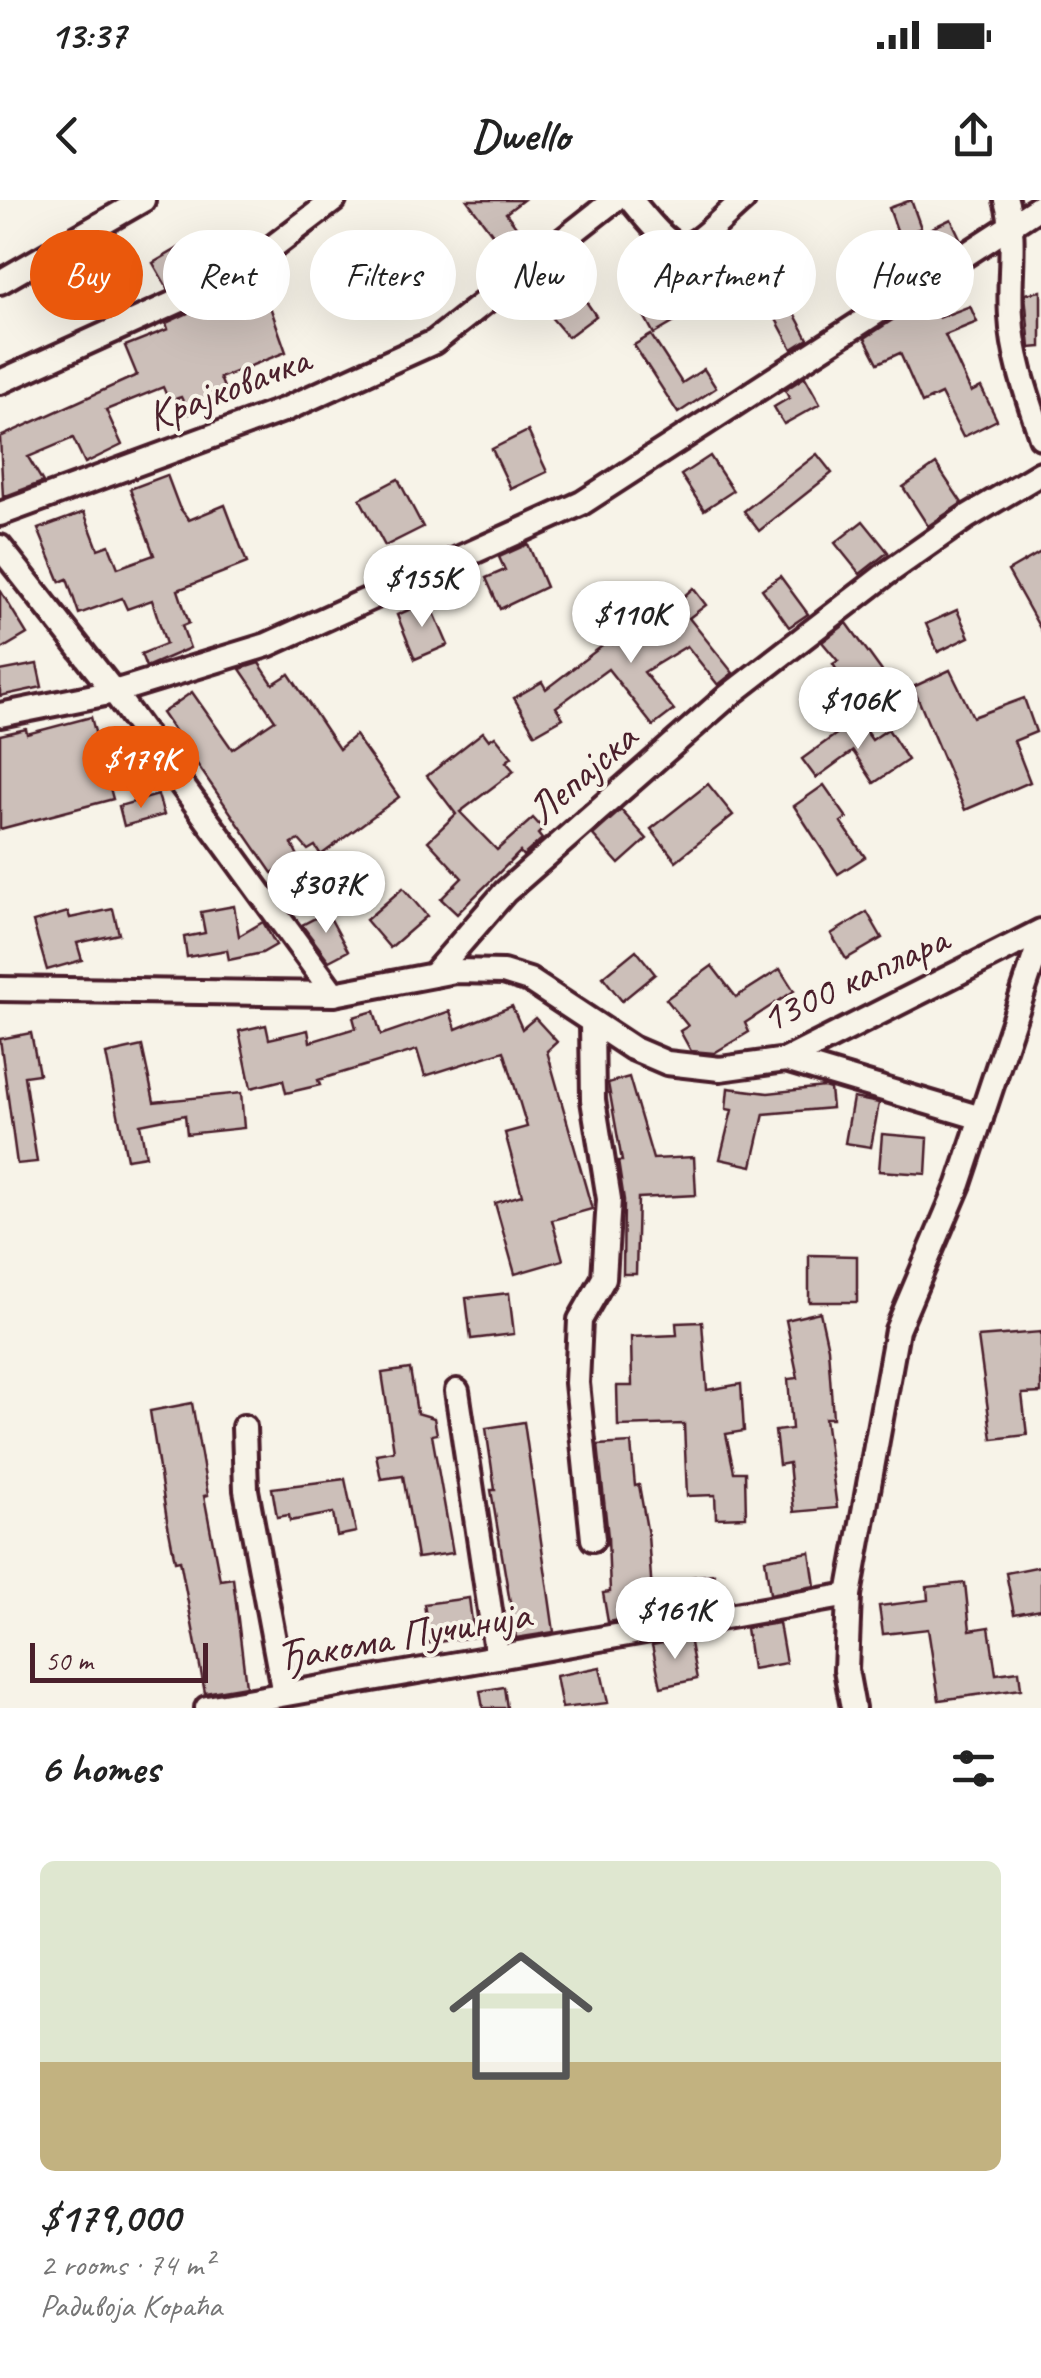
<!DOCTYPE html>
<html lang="en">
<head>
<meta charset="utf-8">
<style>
	:root { --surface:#fff; --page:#f6f6f6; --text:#222; --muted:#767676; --accent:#ea580c }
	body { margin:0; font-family:Caveat,sans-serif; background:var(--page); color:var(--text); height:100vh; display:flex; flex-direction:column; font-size:38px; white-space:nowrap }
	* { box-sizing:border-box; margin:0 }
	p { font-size:32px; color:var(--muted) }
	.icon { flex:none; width:55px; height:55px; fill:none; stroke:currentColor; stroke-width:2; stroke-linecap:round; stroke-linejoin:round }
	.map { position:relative; height:1508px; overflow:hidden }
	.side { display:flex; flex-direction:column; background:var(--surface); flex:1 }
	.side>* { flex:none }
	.banner { position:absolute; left:30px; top:30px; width:982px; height:90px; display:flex; gap:20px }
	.scale { position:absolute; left:30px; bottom:25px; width:178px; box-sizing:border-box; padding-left:10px; border:5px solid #4a1f2b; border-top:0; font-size:28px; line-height:35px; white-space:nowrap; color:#4a1f2b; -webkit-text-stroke:8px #f7f3e8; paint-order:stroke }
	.price { position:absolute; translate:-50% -85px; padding:0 22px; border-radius:35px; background:#fff; color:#222; font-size:32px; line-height:65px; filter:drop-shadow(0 2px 5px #0008) }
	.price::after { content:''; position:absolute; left:50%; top:60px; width:30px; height:22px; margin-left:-15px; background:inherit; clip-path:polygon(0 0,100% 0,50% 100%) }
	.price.current { background:var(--accent); color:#fff }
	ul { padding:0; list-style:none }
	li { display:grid; align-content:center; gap:20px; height:530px; padding:0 40px }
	li span { display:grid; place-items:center; height:310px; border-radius:15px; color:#555 }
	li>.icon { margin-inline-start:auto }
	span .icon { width:180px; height:180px; fill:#fffc; stroke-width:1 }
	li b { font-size:42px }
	h2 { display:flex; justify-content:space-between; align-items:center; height:120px; padding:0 40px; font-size:42px }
	.pill { padding:0 35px; border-radius:45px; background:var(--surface); box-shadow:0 10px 40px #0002; font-size:35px; line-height:90px }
	.pill.current { background:var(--accent); color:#fff }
	.status { display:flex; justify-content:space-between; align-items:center; height:70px; padding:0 50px; background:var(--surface); direction:ltr }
	.status svg { height:28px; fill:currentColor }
	header { display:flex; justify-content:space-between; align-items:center; height:130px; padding:0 40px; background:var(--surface); font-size:45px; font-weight:800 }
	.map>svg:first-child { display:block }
	.building { fill:#ccbfb9; stroke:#4a1f2b; stroke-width:2.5 }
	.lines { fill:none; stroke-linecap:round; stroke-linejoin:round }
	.minor-casing { stroke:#4a1f2b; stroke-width:30 }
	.minor { stroke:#f7f3e8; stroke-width:22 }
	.labels { text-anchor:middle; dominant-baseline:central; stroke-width:8; stroke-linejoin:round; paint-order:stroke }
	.street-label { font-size:42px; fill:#4a1f2b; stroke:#f7f3e8 }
</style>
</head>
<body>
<div class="status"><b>13:37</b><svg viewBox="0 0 49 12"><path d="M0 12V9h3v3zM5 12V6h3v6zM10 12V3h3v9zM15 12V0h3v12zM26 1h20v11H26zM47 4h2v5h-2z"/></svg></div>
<header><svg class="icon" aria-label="back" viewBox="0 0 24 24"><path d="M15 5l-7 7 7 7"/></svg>Dwello<svg class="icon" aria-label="share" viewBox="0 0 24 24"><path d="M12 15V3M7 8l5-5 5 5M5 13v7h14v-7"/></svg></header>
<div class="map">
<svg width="1041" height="1508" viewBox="0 0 1041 1508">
	<rect width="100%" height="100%" fill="#f7f3e8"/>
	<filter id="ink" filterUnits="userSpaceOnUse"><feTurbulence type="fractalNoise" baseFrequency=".01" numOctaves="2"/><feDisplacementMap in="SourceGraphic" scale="20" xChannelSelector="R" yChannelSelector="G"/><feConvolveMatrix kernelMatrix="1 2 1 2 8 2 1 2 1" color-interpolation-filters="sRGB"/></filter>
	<g filter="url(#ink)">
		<!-- building -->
		<g class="building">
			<polygon points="467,0 523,0 506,13 531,46 491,78 481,65 503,48"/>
			<polygon points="911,0 921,28 899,36 889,8"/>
			<polygon points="951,19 961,40 927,62 915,36"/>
			<polygon points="194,39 211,70 168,89 153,63"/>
			<polygon points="710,50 726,73 677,108 683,117 654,134 635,99 680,74"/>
			<polygon points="762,53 808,139 792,149 745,61"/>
			<polygon points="559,62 596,116 568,137 526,88"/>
			<polygon points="266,71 277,92 267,98 286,152 220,178 228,197 189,214 181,197 169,201 163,187 106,210 122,245 85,263 73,238 28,257 43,282 3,297 0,237 137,175 125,146 168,129 166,123 243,88"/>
			<polygon points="1041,91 1041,147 1030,148 1025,94"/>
			<polygon points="929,96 939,118 970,106 977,122 945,135 971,192 981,187 997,220 963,237 941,194 922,203 900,153 878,163 865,138"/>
			<polygon points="651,135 682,183 704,169 716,188 678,213 634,145"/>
			<polygon points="805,177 820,204 784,224 774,207 789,198 785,190"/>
			<polygon points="528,231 547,272 511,289 492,249"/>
			<polygon points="817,254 832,273 759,331 744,311"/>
			<polygon points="710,256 733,291 704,310 681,275"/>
			<polygon points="936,264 962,303 928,326 903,287"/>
			<polygon points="167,275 179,307 189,320 225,305 247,363 178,390 189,423 182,426 190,448 146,467 141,454 166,444 152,400 127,409 122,398 79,414 67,379 60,382 38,329 84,312 98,349 109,345 118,368 154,355 130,289"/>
			<polygon points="398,279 423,327 385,346 360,299"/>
			<polygon points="863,321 888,352 860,374 835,343"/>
			<polygon points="528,344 546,387 500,409 486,378 505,370 499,357"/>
			<polygon points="1041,352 1041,430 1008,371"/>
			<polygon points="780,376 808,414 789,427 762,389"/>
			<polygon points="693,388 706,405 689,418 733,473 718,485 687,446 644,472 674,510 653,526 608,469 556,507 563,518 535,534 514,498 542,482 546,489 610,440 613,444 671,408"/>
			<polygon points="0,390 27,434 0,450"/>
			<polygon points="429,401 448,445 415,459 397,415"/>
			<polygon points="957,410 969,437 938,452 926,424"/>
			<polygon points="847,423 886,477 853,497 833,464 838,461 822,442"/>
			<polygon points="259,463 273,484 289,474 339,549 355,535 399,597 321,655 315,646 308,650 299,640 292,644 298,656 272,673 162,513 192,492 232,549 275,520 240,469"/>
			<polygon points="37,464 42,487 0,496 0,471"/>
			<polygon points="950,470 973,517 1024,498 1036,532 1014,541 1030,582 965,610 913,487"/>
			<polygon points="91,517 113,599 0,629 0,535 26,529 27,534"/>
			<polygon points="857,519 872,540 888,529 908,560 874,583 853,551 816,578 802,559"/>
			<polygon points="483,532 489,540 495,536 512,557 506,562 514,571 460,612 497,650 533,618 543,629 538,634 542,639 523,656 520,652 457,714 441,699 462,678 428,641 456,614 427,576"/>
			<polygon points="708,584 733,615 676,661 651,629"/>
			<polygon points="824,585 847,618 841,622 865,657 838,674 794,606"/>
			<polygon points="158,595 164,615 124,626 119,606"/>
			<polygon points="621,610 647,639 619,664 593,635"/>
			<polygon points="403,688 427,716 390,748 366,720"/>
			<polygon points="234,706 239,736 263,722 276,745 262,753 229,760 227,750 187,757 184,737 205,733 201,712"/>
			<polygon points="113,709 119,734 77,743 82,760 47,770 33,722 68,712 70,718"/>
			<polygon points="327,712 348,751 329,761 302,725"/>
			<polygon points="867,712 882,738 846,759 831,734"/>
			<polygon points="636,750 655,774 622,801 603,777"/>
			<polygon points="712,766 736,797 780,769 794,791 745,823 749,832 714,853 691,851 680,831 688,826 666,799"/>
			<polygon points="512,806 522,829 535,818 557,842 547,851 592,1009 552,1020 563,1060 515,1074 495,1003 522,995 505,933 527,927 504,851 425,876 417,850 318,880 320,885 286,893 283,880 251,888 239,831 266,825 269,839 308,830 310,842 356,828 353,817 374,811 381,835 450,811 456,829"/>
			<polygon points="31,833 39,874 24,876 37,962 17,964 0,839"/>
			<polygon points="142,846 154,902 241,893 244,928 187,934 185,915 140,924 146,956 127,959 106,854"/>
			<polygon points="629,877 653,959 694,957 696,995 638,998 636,1074 623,1074 624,1000 618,961 622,961 608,883"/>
			<polygon points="824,887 830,889 832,908 764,914 752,966 720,959 732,910 726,909 728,888 768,893"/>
			<polygon points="853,898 879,903 871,947 845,943"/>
			<polygon points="882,934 928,938 926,974 879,971"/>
			<polygon points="809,1055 857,1056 857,1102 809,1102"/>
			<polygon points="509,1093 514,1134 471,1139 466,1098"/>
			<polygon points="820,1112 828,1148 833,1218 825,1218 837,1308 794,1312 789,1263 779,1265 775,1231 792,1229 788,1179 798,1178 786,1120"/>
			<polygon points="702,1122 707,1190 741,1184 744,1231 726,1234 734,1272 745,1272 746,1317 716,1318 715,1295 687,1296 684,1224 618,1226 617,1186 632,1186 631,1137 677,1135 676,1123"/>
			<polygon points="1041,1132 1041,1193 1022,1194 1027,1235 992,1239 978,1137"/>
			<polygon points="410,1169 417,1213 434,1218 437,1234 432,1235 453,1353 417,1358 403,1276 381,1279 376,1254 394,1251 382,1173"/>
			<polygon points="192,1203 208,1295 204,1296 220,1380 233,1378 246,1486 205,1493 180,1360 175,1361 167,1320 150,1211"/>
			<polygon points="524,1222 554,1432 516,1438 491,1290 495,1290 486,1228"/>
			<polygon points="631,1243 635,1286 639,1285 648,1335 652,1393 693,1386 692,1377 714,1374 719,1403 608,1422 603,1393 610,1392 608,1337 598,1245"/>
			<polygon points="345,1279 356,1332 337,1336 333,1313 290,1321 289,1315 277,1317 272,1288"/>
			<polygon points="810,1352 815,1386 770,1394 765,1359"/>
			<polygon points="1041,1366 1041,1409 1014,1414 1006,1373"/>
			<polygon points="965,1383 970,1430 989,1427 996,1474 1019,1471 1021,1489 939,1500 928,1429 883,1434 879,1406 928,1400 927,1387"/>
			<polygon points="469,1398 474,1437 430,1443 424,1404"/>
			<polygon points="779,1423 786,1463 752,1469 746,1428"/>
			<polygon points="689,1438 697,1479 661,1487 652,1445"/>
			<polygon points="600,1467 608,1503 562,1508 556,1476"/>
			<polygon points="504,1487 507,1508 483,1508 480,1491"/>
		</g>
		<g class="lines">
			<defs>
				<g id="minor">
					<path d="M631,0C686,68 682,54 743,0"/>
					<path d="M1006,0C1017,37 1008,77 1011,116C1013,158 1028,198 1041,237"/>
					<polyline points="0,82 143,0"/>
					<polyline points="0,182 236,75 334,0"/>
					<polyline points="0,314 286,209 434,142 614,0"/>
					<polyline points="0,347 114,492 334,794"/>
					<polyline points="0,515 114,492 267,445 582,303 1041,6"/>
					<polyline points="433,775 505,692 727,497 886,374 967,317 1041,273"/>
					<polyline points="0,789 334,794 455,771 503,772 529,780 632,848 667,863 720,869 786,860 1041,731"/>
					<polyline points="592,823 593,900 609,999 604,1078 580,1120 577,1183 593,1339"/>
					<polyline points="786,860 981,918"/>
					<polyline points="457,1191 497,1457"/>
					<polyline points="244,1227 246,1290 284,1494"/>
					<polyline points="207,1508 849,1395"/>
					<polyline points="853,1508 846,1470 849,1395 897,1130 959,984 1041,738"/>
				</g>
			</defs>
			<!-- minor casing -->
			<use href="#minor" class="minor-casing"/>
			<!-- minor -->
			<use href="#minor" class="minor"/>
		</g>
	</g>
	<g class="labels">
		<!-- street labels -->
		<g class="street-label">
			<text transform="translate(228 188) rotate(-21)">Крајковачка</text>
			<text transform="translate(582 574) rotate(-41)">Лепајска</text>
			<text transform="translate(854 779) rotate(-25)">1300 каплара</text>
			<text transform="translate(403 1436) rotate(-10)">Ђакома Пучинија</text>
		</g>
	</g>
</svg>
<div class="scale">50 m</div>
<b class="price" style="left:422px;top:430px">$155K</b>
<b class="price" style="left:631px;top:466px">$110K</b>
<b class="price" style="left:858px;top:552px">$106K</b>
<b class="price current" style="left:141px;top:611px">$179K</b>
<b class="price" style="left:326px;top:736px">$307K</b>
<b class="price" style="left:675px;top:1462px">$161K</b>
<div class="banner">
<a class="pill current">Buy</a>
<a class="pill">Rent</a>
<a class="pill">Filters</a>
<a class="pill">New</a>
<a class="pill">Apartment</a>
<a class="pill">House</a>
</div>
</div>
<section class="side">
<h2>6 homes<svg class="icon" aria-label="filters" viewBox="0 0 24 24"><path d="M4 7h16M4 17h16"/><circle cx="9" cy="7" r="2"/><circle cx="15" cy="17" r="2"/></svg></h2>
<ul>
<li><span style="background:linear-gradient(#dfe7d0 65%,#c2b280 0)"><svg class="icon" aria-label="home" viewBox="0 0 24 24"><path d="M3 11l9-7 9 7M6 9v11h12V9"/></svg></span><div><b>$179,000</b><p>2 rooms · 74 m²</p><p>Радивоја Кораћа</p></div></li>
</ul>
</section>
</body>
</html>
